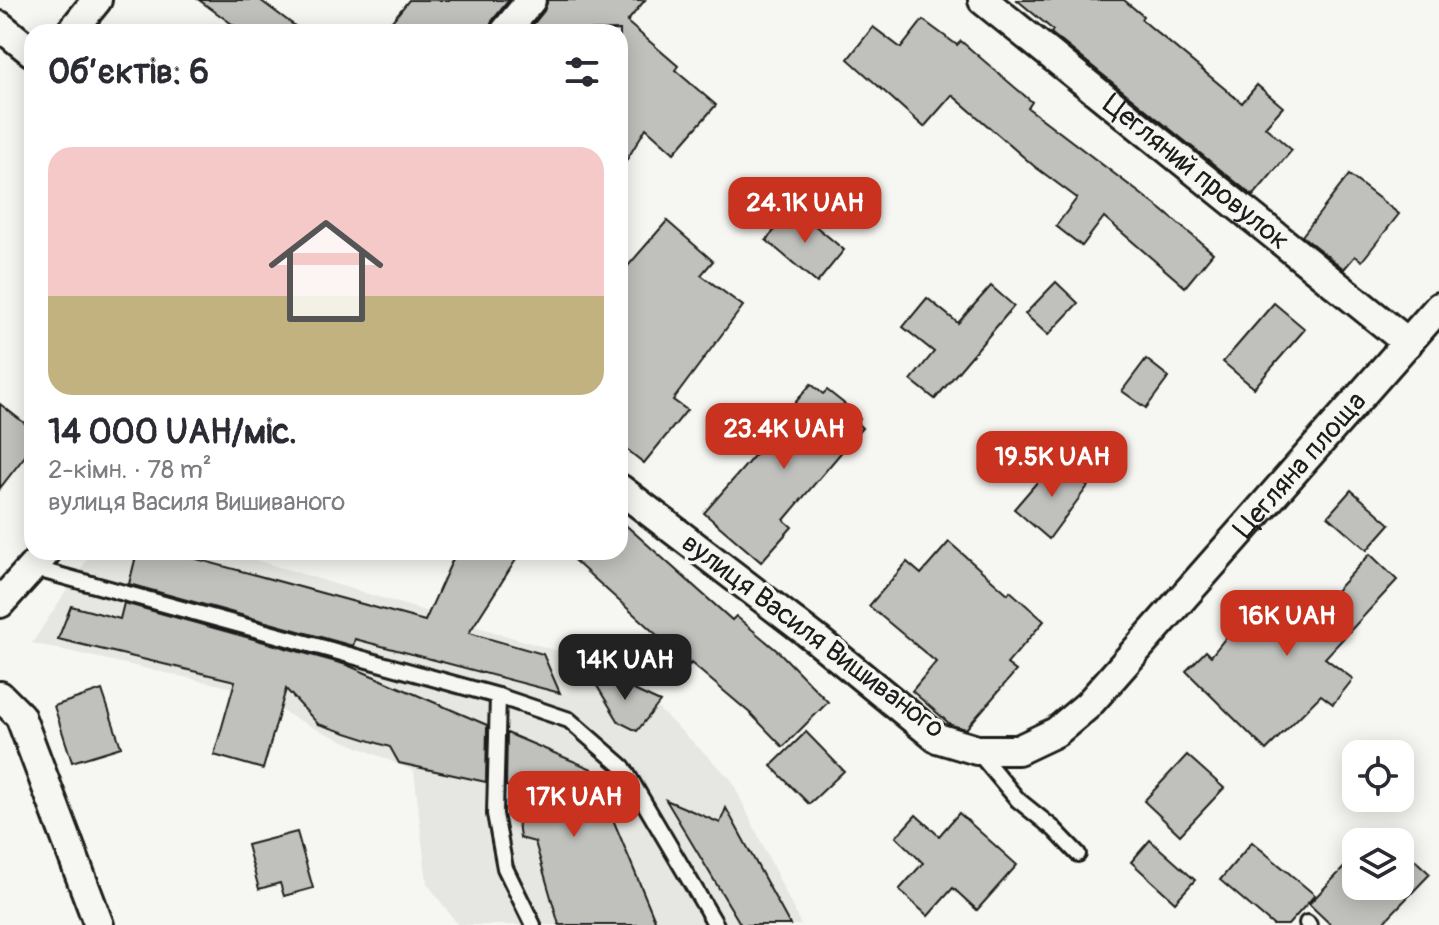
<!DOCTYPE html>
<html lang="uk">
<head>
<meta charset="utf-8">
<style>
	:root { --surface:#fff; --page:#f7f7f7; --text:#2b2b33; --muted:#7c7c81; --accent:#c8321e }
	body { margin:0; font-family:Pangolin,sans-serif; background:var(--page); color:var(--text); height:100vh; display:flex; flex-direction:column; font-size:30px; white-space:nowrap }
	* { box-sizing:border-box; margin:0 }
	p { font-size:26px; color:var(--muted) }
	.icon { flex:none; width:44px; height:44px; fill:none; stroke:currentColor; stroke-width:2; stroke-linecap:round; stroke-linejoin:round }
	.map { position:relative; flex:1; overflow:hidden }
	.side { position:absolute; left:24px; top:24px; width:604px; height:536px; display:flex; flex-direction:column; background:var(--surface); border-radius:24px; box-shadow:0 4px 20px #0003 }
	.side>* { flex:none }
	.fabs { position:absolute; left:1342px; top:740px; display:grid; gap:16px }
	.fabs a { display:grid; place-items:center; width:72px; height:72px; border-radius:16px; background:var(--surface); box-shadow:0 4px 20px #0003; font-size:40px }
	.price { position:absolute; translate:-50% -68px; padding:0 18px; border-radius:16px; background:var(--accent); color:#fff; font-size:26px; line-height:52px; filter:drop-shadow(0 2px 4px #0008) }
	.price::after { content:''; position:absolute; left:50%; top:48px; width:24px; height:18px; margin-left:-12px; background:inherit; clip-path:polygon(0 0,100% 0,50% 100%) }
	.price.on { background:#222; color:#fff }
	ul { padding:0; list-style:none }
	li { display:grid; align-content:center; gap:16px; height:424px; padding:0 24px }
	li span { display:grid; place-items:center; height:248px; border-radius:24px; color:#555 }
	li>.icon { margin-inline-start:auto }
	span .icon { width:144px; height:144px; fill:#fffc; stroke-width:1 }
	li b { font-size:34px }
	h2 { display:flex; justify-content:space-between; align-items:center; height:96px; padding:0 24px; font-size:34px }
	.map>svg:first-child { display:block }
	.built { fill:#e6e6e2 }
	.building { fill:#c0c0bd; stroke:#1c1c1c; stroke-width:2 }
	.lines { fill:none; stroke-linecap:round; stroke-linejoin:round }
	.service-casing { stroke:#1c1c1c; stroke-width:20 }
	.minor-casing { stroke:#1c1c1c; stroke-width:34 }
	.service { stroke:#f6f6f2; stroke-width:14 }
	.minor { stroke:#f6f6f2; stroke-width:28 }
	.labels { text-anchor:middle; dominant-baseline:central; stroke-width:7; stroke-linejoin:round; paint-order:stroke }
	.street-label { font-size:28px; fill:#1c1c1c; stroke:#f6f6f2 }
</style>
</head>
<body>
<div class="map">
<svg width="1439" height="925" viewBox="0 0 1439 925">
	<rect width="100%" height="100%" fill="#f6f6f2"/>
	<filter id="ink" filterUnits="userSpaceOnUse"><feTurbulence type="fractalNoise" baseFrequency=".0125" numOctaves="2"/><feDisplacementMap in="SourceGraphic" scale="16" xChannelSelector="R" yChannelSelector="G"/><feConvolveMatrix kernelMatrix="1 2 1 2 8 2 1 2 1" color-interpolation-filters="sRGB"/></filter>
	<g filter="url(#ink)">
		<!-- built -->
		<polygon class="built" points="92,552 229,552 617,669 731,779 801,925 458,925 427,883 414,771 316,729 242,690 32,643"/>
		<!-- building -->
		<g class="building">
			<polygon points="199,0 260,0 303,32 243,32"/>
			<polygon points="409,0 509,0 492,21 488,32 383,32"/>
			<polygon points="548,0 645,0 627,22 678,66 675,70 716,105 674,153 646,128 620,171 620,30 527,32 544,11"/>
			<polygon points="1017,0 1124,0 1143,16 1141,19 1242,103 1257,85 1283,107 1265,127 1292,150 1253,196 1051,33 1053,30"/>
			<polygon points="923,20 957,45 961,41 1032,102 1028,108 1162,210 1213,253 1185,287 1104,217 1082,246 1056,226 1077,198 1034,166 952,95 924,127 848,59 873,27 901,48"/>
			<polygon points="1349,175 1399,214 1362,261 1355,256 1344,269 1302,236"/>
			<polygon points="794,208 844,250 817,283 766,240"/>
			<polygon points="667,221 713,261 701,275 743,306 673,400 687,410 644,463 620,444 620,275"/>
			<polygon points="1056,282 1078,303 1048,335 1025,314"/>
			<polygon points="991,286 1014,306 935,399 911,380 934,352 903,327 927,298 958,323"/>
			<polygon points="1274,303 1305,329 1254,388 1223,362"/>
			<polygon points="1146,359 1169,377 1146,408 1122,391"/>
			<polygon points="811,384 823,394 827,390 846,405 860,419 857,423 862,428 784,520 792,527 761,562 704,513 768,440 766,437"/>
			<polygon points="0,404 32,429 32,447 0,488"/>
			<polygon points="1057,459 1088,486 1049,539 1014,509"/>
			<polygon points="1351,490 1390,524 1367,550 1328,516"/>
			<polygon points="620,520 732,620 736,616 781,654 828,702 783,747 751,714 691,663 690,665 565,552 620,552"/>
			<polygon points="949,542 1008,594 1010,591 1044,621 1007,664 1016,671 966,729 951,725 912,691 936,662 869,606 907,562 921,574"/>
			<polygon points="137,552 171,552 425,621 456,552 521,552 469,633 543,654 560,693 355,639 353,646 129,584"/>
			<polygon points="1370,554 1397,580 1325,658 1353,679 1333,704 1321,695 1266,750 1186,671 1206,651 1211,656 1255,601 1296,634"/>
			<polygon points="124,603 347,665 487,725 486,782 399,763 390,747 318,724 286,689 263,769 214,755 235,681 58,639 71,606 120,619"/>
			<polygon points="586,668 660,702 637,731 619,722"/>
			<polygon points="102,690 121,747 72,762 54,706"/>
			<polygon points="806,732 844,771 809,804 771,766"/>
			<polygon points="507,733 592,769 657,925 559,925 535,842 520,838 514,788 506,786"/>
			<polygon points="1187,755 1224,788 1180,835 1144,801"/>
			<polygon points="666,800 720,823 726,808 790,925 741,925"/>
			<polygon points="959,813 1017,865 977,910 953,888 928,916 899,890 923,863 896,837 916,815 939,836"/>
			<polygon points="297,832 313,888 284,896 280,883 259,889 247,845"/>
			<polygon points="1150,840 1195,880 1175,902 1131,862"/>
			<polygon points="1252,842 1315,895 1288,925 1273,925 1220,880"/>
			<polygon points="1406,852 1430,874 1381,925 1331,925 1309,904 1355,856 1356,886 1400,886 1400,858"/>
		</g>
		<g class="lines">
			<defs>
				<g id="service">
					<polyline points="33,568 498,696 569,720 623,767 716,925"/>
					<polyline points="498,696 495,814 505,868 533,925"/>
					<polyline points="977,751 1018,800 1054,829 1078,854"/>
					<polyline points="1307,923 1309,925"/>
				</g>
				<g id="minor">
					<path id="s1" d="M983,0L1408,343"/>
					<polyline points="0,26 32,52"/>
					<polyline points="71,32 97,0"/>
					<polyline points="505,32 531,0"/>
					<path id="s2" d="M620,489L816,639L937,738L977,750H1018L1056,732L1088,705L1439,307"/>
					<polyline points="0,603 46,552"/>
					<polyline points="0,696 20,716 99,925"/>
				</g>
			</defs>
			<!-- service casing -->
			<use href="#service" class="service-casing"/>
			<!-- minor casing -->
			<use href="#minor" class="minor-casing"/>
			<!-- service -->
			<use href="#service" class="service"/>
			<!-- minor -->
			<use href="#minor" class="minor"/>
		</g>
	</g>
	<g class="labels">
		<!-- street labels -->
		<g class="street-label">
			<text stroke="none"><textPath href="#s1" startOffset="274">Цегляний провулок</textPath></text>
			<text stroke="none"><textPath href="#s2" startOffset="890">Цегляна площа</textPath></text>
			<text transform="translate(813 636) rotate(37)">вулиця Василя Вишиваного</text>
		</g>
	</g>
</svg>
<div class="fabs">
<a><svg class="icon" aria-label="locate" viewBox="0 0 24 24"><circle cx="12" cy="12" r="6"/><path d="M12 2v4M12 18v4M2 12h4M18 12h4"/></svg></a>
<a><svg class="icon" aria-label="layers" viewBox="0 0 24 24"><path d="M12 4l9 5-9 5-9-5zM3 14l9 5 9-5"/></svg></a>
</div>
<b class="price" style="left:805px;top:245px">24.1K UAH</b>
<b class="price" style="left:784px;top:471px">23.4K UAH</b>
<b class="price" style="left:1052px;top:499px">19.5K UAH</b>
<b class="price" style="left:1287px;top:658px">16K UAH</b>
<b class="price on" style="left:625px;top:702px">14K UAH</b>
<b class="price" style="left:574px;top:839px">17K UAH</b>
<section class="side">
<h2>Об’єктів: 6<svg class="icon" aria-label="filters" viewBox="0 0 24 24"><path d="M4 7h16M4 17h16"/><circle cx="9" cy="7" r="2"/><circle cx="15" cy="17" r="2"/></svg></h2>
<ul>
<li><span style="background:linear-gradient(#f6c9c9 60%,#c2b280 0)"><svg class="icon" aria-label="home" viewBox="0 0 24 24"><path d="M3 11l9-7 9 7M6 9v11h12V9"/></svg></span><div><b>14 000 UAH/міс.</b><p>2-кімн. · 78 m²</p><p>вулиця Василя Вишиваного</p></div></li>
</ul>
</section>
</div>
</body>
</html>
